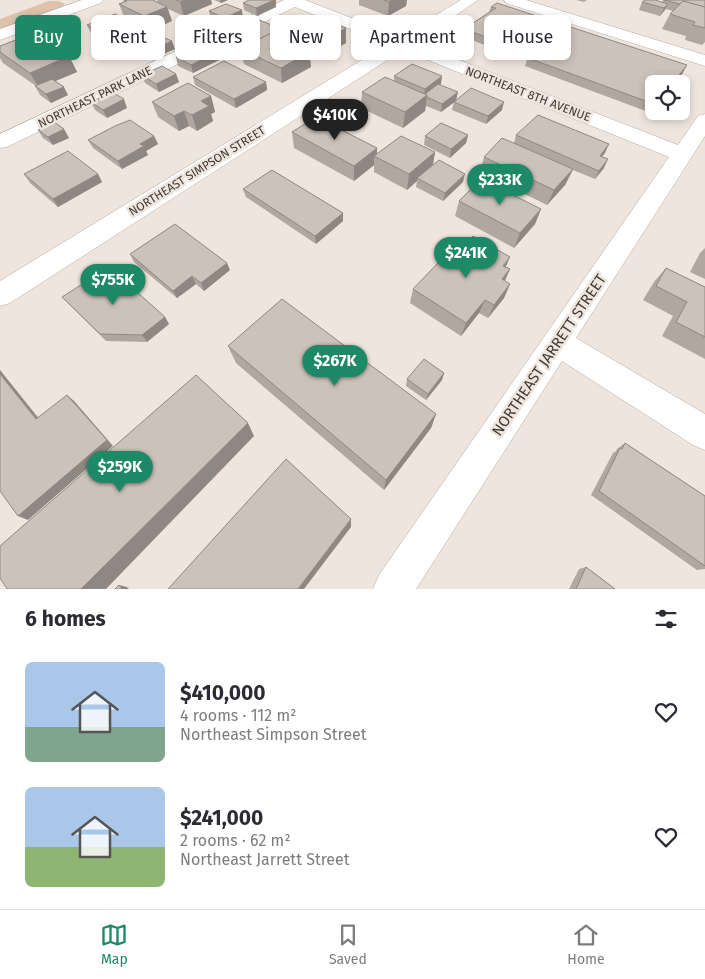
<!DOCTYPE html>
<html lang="en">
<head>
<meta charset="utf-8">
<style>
	:root { --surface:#fff; --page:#f7f7f7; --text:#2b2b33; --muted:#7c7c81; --line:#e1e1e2; --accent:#1d8966 }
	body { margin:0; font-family:"Fira Sans",sans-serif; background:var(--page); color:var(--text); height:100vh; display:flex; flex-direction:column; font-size:19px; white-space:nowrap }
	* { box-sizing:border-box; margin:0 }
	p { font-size:16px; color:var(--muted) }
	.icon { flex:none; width:28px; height:28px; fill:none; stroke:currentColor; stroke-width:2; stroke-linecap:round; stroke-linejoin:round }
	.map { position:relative; height:589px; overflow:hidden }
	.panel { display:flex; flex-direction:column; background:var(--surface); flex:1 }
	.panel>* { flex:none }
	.guide { position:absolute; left:15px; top:15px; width:675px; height:45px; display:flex; gap:10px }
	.tools { position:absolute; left:645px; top:75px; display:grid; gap:10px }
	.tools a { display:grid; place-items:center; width:45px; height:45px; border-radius:8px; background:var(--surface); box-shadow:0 2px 8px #0003; font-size:25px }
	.price { position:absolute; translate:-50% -42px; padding:0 11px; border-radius:18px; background:var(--accent); color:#fff; font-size:16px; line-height:32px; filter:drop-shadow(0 1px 2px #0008) }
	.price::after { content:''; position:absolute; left:50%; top:30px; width:15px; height:11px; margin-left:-8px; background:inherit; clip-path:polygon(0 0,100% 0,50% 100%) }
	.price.on { background:#222; color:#fff }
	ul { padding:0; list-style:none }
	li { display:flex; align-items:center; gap:15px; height:125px; padding:0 25px }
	li span { display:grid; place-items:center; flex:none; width:140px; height:100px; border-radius:8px; color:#555 }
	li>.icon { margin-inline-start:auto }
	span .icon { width:60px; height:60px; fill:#fffc; stroke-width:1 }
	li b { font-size:21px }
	h2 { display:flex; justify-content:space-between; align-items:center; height:60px; padding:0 25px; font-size:21px }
	.pill { padding:0 18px; border-radius:8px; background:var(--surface); box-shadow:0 2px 8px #0003; font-size:18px; line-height:45px }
	.pill.on { background:var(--accent); color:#fff }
	.menu { display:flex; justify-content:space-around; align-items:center; height:70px; border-top:1px solid var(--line); background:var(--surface); font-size:14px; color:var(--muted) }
	.menu a { display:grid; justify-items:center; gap:2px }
	.menu .on { color:var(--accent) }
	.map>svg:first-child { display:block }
	.green { fill:#dec3ac }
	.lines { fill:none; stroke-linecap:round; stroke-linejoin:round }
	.minor-casing { stroke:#b4aba3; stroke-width:1 }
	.minor { fill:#fff; fill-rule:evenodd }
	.wall { fill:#afa7a0 }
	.shaded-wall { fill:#8f8882 }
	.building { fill:#ccc2ba; stroke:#8f8882 }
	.labels { text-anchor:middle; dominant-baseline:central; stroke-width:5; stroke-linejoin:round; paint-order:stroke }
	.far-street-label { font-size:12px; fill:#3d3a36; stroke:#efe5dd }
	.street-label { font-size:15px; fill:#3d3a36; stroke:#efe5dd }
</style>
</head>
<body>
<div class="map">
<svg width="705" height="589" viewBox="0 0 705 589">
	<rect width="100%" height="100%" fill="#efe5dd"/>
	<!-- green -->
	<polygon class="green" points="49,1 58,1 65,4 59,9 0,30 0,19"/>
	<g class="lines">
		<defs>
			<g id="minor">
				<polygon points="82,0 103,0 101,3 0,40 0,29"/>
				<polygon points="284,0 305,0 400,37 461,0 478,0 415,43 678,145 698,116 705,114 705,136 576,338 705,414 705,450 693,445 562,361 416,589 373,589 379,575 669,157 403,50 10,303 0,306 0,281 388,44 295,7 7,147 0,148 0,134"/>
				<polygon points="504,0 526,0 705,55 705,66 506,3"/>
			</g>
		</defs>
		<!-- minor casing -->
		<use href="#minor" class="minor-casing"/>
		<!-- minor -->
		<use href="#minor" class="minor"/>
	</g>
	<!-- wall -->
	<g class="wall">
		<polygon points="123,0 153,0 158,2 157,0 211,0 212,4 184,16 168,9 172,21 149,31 125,19 119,4 124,2"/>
		<polygon points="214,0 228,0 221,3"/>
		<polygon points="249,0 276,0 276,7 257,16 244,10 243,3"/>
		<polygon points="359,0 407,0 406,6 388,16 359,5"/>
		<polygon points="576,0 587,0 584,2"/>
		<polygon points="663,0 705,0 705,42 702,45 685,40 686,36 662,29 670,14 673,11 666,9 664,11 660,16 639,10 642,2 662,2"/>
		<polygon points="491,7 687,65 682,74 674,84 654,84 654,109 651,113 525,66 527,60 463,37 464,29 489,12"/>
		<polygon points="209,11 243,18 226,26 211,19"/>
		<polygon points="87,25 137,32 126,37 128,42 116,47 91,33"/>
		<polygon points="280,27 346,43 319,58 310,54 311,67 282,83 244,64 241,49 251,43 238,37 236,29 280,29"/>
		<polygon points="27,41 69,56 77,72 55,81 68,95 51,103 40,95 35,86 36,86 3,63 0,58 0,46"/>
		<polygon points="145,43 175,49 159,56 148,51"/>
		<polygon points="176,57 223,58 193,73 178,66"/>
		<polygon points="176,74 179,82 159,92 145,83 142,75"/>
		<polygon points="394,76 441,84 440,85 456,100 502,110 486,124 452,110 454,102 441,112 426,106 425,111 403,128 361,108 362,92 394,81"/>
		<polygon points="193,77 266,82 267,90 236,108 195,85"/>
		<polygon points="211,96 215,112 211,114 213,121 197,131 189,126 179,131 158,117 152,102"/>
		<polygon points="91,102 127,108 107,118 95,110"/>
		<polygon points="38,130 69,138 53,145 43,138"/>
		<polygon points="292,132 377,148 377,154 435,152 433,166 463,182 443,201 416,187 417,181 407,190 374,172 374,165 354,181 294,148"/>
		<polygon points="468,135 466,143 450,158 424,145 425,136"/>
		<polygon points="516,135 605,153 602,157 604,168 595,179 573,170 565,185 547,205 480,172 484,157 514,143"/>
		<polygon points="154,136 158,144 146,151 148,155 122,169 93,148 88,140"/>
		<polygon points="24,174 98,174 102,182 58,207 30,183"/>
		<polygon points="243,189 343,213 343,221 316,244 246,197"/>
		<polygon points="459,201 541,209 535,224 514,248 455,216"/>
		<polygon points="705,248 705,279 690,272 700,253"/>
		<polygon points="130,254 230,270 204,291 196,284 177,298 134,262"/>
		<polygon points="506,267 510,269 505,281 510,284 504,298 488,318 479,313 461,336 410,303 413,289"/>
		<polygon points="666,268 705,287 705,359 662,336 673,316 643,300 654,282"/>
		<polygon points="62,297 165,317 169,324 147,342 106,341"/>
		<polygon points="228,346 436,414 431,428 384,490 236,363"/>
		<polygon points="444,373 442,380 426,400 406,386 407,379"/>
		<polygon points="625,443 705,496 705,569 697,570 591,495 613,453 616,451 617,449"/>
		<polygon points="586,567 615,589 569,589 579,569"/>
	</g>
	<!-- shaded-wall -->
	<g class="shaded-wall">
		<polygon points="184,0 211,0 212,4 184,16 180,2"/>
		<polygon points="220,0 228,0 221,3"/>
		<polygon points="274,0 276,0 276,7 257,16 256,8"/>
		<polygon points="392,0 407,0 406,6 388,16 389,2"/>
		<polygon points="668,4 664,11 660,16 664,8"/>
		<polygon points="167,7 172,21 149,31 144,16"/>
		<polygon points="242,10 243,18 226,26 224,18"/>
		<polygon points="134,24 137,32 126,37 128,42 116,47 113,39 119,31"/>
		<polygon points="346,28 346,43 319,58 319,43"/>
		<polygon points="280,29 281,37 261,48 259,39"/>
		<polygon points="172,41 175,49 159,56 156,48"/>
		<polygon points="221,50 223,58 193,73 191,65"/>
		<polygon points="309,52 311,67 282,83 281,68"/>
		<polygon points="69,56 77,72 39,88 30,73"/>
		<polygon points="687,65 682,74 674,84 672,84"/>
		<polygon points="176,74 179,82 159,92 156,84"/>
		<polygon points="442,76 441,84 425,96 424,96 425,89"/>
		<polygon points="266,82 267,90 236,108 234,99"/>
		<polygon points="64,87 68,95 51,103 46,94"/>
		<polygon points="458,92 456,101 441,112 442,104"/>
		<polygon points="427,95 425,111 403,128 405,112"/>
		<polygon points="211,96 215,112 211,114 213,121 197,131 192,115 201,101"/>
		<polygon points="124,99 127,108 107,118 103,110"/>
		<polygon points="504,102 502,110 486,124 488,116"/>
		<polygon points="184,111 189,126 179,131 174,116"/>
		<polygon points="64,129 69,138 53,145 48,137"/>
		<polygon points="468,135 466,143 450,158 451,149"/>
		<polygon points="154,136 158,144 146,151 148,155 122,169 118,161 140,144"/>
		<polygon points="609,144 605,153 595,164 600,156"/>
		<polygon points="377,148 377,157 374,156 374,165 354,181 354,166"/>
		<polygon points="435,152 432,168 417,178 417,181 407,190 409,174"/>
		<polygon points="608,159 604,168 595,179 599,171"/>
		<polygon points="573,169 565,185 547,205 554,190"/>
		<polygon points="98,174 102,182 58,207 53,199"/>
		<polygon points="465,174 463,182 443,201 445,193"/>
		<polygon points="541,209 535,224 514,248 520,233"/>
		<polygon points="343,213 343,221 316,244 315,236"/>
		<polygon points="510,257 504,271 503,266"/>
		<polygon points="227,263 230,270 204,291 201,283"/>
		<polygon points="510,269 503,284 502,279"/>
		<polygon points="192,276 196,284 177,298 173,291"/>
		<polygon points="510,284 504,298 488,318 494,305"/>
		<polygon points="485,300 479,313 461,336 466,323"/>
		<polygon points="165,317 169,324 147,342 142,335"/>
		<polygon points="0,370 44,425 36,419 0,374"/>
		<polygon points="444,373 442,380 426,400 428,394"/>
		<polygon points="67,395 74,401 113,446 28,520 18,516"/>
		<polygon points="436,414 431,428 384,490 386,480"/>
		<polygon points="248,423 254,436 106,589 81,589"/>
		<polygon points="351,519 351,527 304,589 298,589"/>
		<polygon points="119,585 127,587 129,589 122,589"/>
	</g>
	<!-- building -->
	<g class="building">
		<polygon points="125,0 153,0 167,7 144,16 119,4 127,1"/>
		<polygon points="176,0 184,0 180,2"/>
		<polygon points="249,0 274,0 256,8 243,3"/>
		<polygon points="384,0 392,0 389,2"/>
		<polygon points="645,0 655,0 668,4 664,8 642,2"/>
		<polygon points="664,0 705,0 705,8 683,1 680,4"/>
		<polygon points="683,1 705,7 705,28 693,25 695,22 670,14"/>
		<polygon points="497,3 687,65 672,84 654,84 654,104 528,58 533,54 464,29 496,8 491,7"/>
		<polygon points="226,4 242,10 224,18 209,11"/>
		<polygon points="115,14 134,24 119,31 125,34 113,39 87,25"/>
		<polygon points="317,17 346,28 319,43 280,27 293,20 303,24"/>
		<polygon points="257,19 281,29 259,39 236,29"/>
		<polygon points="269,34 309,52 281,68 241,49"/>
		<polygon points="160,36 172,41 156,48 145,43"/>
		<polygon points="38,37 69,56 30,73 0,52 0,46 21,38 27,41"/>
		<polygon points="207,43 221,50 191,65 176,57"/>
		<polygon points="224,61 266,82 234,99 193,77"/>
		<polygon points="412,64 442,76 425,89 394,76"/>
		<polygon points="162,66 176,74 156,84 142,75"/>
		<polygon points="385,77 427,95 405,112 362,92"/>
		<polygon points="52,79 64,87 46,94 35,86"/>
		<polygon points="188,83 211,96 201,101 209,106 192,115 184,111 174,116 152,102"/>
		<polygon points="438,84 458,92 442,104 427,97 427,95 425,94"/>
		<polygon points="471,88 504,102 488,116 454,102"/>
		<polygon points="112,92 124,99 103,110 91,102"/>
		<polygon points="538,115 609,144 600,156 608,159 599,171 516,135"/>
		<polygon points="316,117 377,148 354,166 292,132"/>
		<polygon points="130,120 154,136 140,144 144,146 118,161 88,140 115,126"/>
		<polygon points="54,122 64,129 48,137 38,130"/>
		<polygon points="441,123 468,135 451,149 425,136"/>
		<polygon points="401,136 435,152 409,174 374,156"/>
		<polygon points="502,138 573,169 554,190 484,157"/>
		<polygon points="68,151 98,174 53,199 24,174"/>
		<polygon points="439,160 465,174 445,193 417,178"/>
		<polygon points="272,170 343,213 315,236 243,189"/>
		<polygon points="481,179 541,209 520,233 459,201"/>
		<polygon points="175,224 227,263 201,283 192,276 173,291 130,254"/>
		<polygon points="473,236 510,257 503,266 510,269 502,279 510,284 494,305 485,300 466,323 413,289 459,241 465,244"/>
		<polygon points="109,267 165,317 142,335 100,334 62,297"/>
		<polygon points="666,268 705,287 705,337 676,322 687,302 656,286"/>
		<polygon points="282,299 436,414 386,480 228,346"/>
		<polygon points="424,359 444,373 428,394 407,379"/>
		<polygon points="0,374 36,419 67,395 107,440 18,516 0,491"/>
		<polygon points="196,375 248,423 81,589 7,589 0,578 0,546"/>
		<polygon points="625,443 705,496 705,566 599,491 620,448 622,449"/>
		<polygon points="286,459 351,519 298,589 168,589"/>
		<polygon points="586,567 615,589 576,589"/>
		<polygon points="119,585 122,589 115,589"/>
	</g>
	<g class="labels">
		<!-- far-street labels -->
		<g class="far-street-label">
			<text transform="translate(528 94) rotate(21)">NORTHEAST 8TH AVENUE</text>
			<text transform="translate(95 97) rotate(-26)">NORTHEAST PARK LANE</text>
			<text transform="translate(197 171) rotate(-32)">NORTHEAST SIMPSON STREET</text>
		</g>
		<!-- street labels -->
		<g class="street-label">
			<text transform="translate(549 355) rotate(-56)">NORTHEAST JARRETT STREET</text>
		</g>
	</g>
</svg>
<div class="tools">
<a><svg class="icon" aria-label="locate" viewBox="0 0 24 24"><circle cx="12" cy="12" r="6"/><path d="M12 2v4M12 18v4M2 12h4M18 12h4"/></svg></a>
</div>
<b class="price on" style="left:335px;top:141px">$410K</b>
<b class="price" style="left:500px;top:206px">$233K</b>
<b class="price" style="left:466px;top:279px">$241K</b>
<b class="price" style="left:113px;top:306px">$755K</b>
<b class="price" style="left:335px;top:387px">$267K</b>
<b class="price" style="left:120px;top:493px">$259K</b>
<div class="guide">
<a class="pill on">Buy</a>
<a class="pill">Rent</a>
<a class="pill">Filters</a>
<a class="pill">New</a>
<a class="pill">Apartment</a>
<a class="pill">House</a>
</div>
</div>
<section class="panel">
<h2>6 homes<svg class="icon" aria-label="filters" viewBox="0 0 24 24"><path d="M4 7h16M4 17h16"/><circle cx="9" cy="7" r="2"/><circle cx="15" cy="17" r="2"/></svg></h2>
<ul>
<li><span style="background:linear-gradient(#a9c7e8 65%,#7fa58c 0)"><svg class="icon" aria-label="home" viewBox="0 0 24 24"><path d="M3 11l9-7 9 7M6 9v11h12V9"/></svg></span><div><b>$410,000</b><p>4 rooms · 112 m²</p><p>Northeast Simpson Street</p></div><svg class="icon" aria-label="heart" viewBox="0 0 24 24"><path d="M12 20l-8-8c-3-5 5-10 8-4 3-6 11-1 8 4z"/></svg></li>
<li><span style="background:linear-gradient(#a9c7e8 60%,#8fb573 0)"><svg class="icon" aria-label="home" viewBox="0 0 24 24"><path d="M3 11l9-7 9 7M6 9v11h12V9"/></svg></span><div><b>$241,000</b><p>2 rooms · 62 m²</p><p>Northeast Jarrett Street</p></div><svg class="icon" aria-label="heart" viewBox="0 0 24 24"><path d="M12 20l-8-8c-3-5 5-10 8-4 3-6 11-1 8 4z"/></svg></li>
</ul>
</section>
<nav class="menu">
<a class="on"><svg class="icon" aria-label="map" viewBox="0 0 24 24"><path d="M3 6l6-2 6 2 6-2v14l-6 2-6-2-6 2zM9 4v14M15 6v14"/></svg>Map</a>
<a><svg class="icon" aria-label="saved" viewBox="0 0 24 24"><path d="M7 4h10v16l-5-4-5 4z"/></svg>Saved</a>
<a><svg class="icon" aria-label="home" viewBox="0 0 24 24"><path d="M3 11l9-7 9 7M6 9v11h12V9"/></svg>Home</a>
</nav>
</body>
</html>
